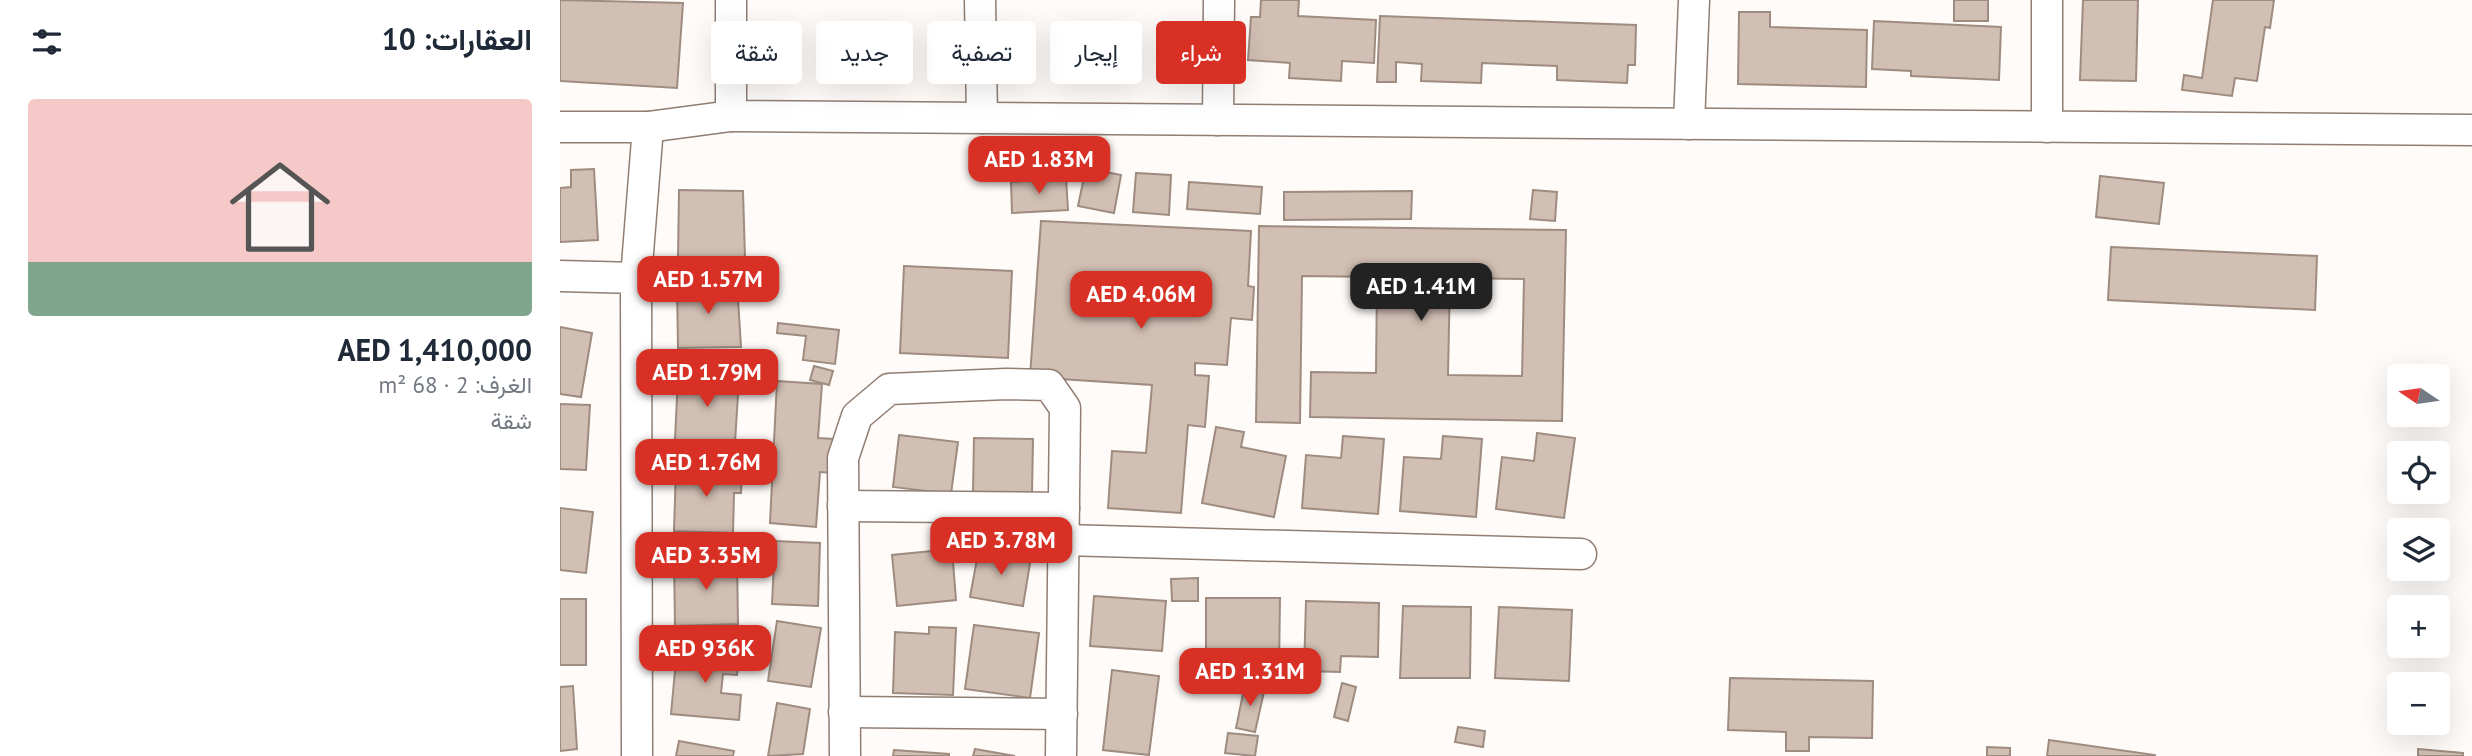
<!DOCTYPE html>
<html lang="ar">
<head>
<meta charset="utf-8">
<style>
	:root { --surface:#fff; --page:#f2f2f3; --text:#1f2937; --muted:#747a83; --accent:#d93025 }
	body { margin:0; font-family:"PT Sans",Vazirmatn,sans-serif; background:var(--page); color:var(--text); direction:rtl; height:100vh; display:flex; flex-direction:column; font-size:26px; white-space:nowrap }
	* { box-sizing:border-box; margin:0 }
	p { font-size:23px; color:var(--muted) }
	.icon { flex:none; width:38px; height:38px; fill:none; stroke:currentColor; stroke-width:2; stroke-linecap:round; stroke-linejoin:round }
	.map { position:relative; flex:1; overflow:hidden; direction:ltr }
	.sheet { display:flex; flex-direction:column; background:var(--surface); width:560px }
	.sheet>* { flex:none }
	.banner { position:absolute; left:21px; top:21px; width:665px; height:63px; direction:rtl; display:flex; gap:14px }
	.needle { width:46px; rotate:283deg }
	.controls { position:absolute; left:1827px; top:364px; display:grid; gap:14px }
	.controls a { display:grid; place-items:center; width:63px; height:63px; border-radius:7px; background:var(--surface); box-shadow:0 7px 28px #0002; font-size:35px }
	.price { position:absolute; translate:-50% -60px; padding:0 16px; border-radius:14px; background:var(--accent); color:#fff; font-size:23px; line-height:46px; filter:drop-shadow(0 2px 4px #0008) }
	.price::after { content:''; position:absolute; left:50%; top:42px; width:21px; height:16px; margin-left:-10px; background:inherit; clip-path:polygon(0 0,100% 0,50% 100%) }
	.price.active { background:#222; color:#fff }
	ul { padding:0; list-style:none }
	li { display:grid; align-content:center; gap:14px; height:371px; padding:0 28px }
	li span { display:grid; place-items:center; height:217px; border-radius:7px; color:#555 }
	li>.icon { margin-inline-start:auto }
	span .icon { width:126px; height:126px; fill:#fffc; stroke-width:1 }
	li b { font-size:30px }
	h2 { display:flex; justify-content:space-between; align-items:center; height:84px; padding:0 28px; font-size:30px }
	.tag { padding:0 24px; border-radius:7px; background:var(--surface); box-shadow:0 7px 28px #0002; font-size:24px; line-height:63px }
	.tag.active { background:var(--accent); color:#fff }
	main { display:flex; flex:1; min-height:0 }
	.map>svg:first-child { display:block }
	.building { fill:#d2bfb3; stroke:#9e8c80; stroke-width:2; fill-rule:evenodd }
	.lines { fill:none; stroke-linecap:round; stroke-linejoin:round }
	.minor-casing { stroke:#907e73; stroke-width:33 }
	.minor { stroke:#fff; stroke-width:30 }
</style>
</head>
<body>
<main>
<div class="map">
<svg width="1912" height="756" viewBox="0 0 1912 756">
	<rect width="100%" height="100%" fill="#fffbf8"/>
	<!-- building -->
	<g class="building">
		<polygon points="0,0 123,3 117,88 0,81"/>
		<polygon points="701,0 739,0 738,16 816,20 814,63 782,61 781,81 729,78 730,63 688,60 691,17 700,17"/>
		<rect x="1394" y="0" width="34" height="21"/>
		<polygon points="1523,0 1578,0 1576,81 1520,80"/>
		<polygon points="1653,0 1714,0 1710,28 1705,27 1697,81 1675,78 1672,96 1622,90 1624,75 1642,78"/>
		<polygon points="1179,12 1210,12 1210,27 1307,30 1306,87 1178,84"/>
		<polygon points="820,16 1076,25 1075,65 1068,65 1067,83 997,80 997,66 922,63 921,83 861,81 862,64 836,62 836,82 817,82"/>
		<polygon points="1314,21 1441,27 1439,80 1351,76 1351,71 1312,69"/>
		<polygon points="526,168 561,175 554,213 518,206"/>
		<polygon points="34,169 38,240 0,242 0,188 11,187 11,170"/>
		<polygon points="576,173 611,175 609,215 573,212"/>
		<polygon points="1540,176 1604,183 1599,224 1536,217"/>
		<polygon points="506,178 508,210 452,213 451,182"/>
		<polygon points="629,182 702,187 700,214 627,209"/>
		<polygon points="119,190 183,191 185,258 118,257"/>
		<polygon points="973,190 997,192 995,221 970,219"/>
		<polygon points="852,191 851,219 724,220 724,192"/>
		<polygon points="481,221 691,231 688,286 694,287 692,320 671,318 667,365 635,363 635,375 649,376 645,427 628,425 621,513 548,508 552,451 586,453 592,385 470,377"/>
		<path d="M699,226L1006,230L1002,421L750,417L751,372L816,373L817,277L742,276L740,423L696,422ZM890,278L964,279L962,376L888,375Z"/>
		<polygon points="1551,247 1757,256 1755,310 1548,300"/>
		<polygon points="344,266 452,271 448,358 340,353"/>
		<polygon points="177,283 181,347 118,348 117,285"/>
		<polygon points="218,323 279,330 275,364 243,360 246,336 217,333"/>
		<polygon points="0,327 32,333 21,397 0,394"/>
		<polygon points="254,366 273,371 269,385 250,380"/>
		<polygon points="118,375 179,378 175,443 115,440"/>
		<polygon points="217,381 262,384 258,438 275,439 273,473 260,472 256,527 210,523"/>
		<polygon points="0,404 30,405 26,470 0,469"/>
		<polygon points="656,427 684,432 681,447 726,456 714,517 642,503"/>
		<polygon points="977,433 1015,438 1004,518 936,509 942,457 974,461"/>
		<polygon points="339,435 398,442 391,494 333,487"/>
		<polygon points="783,436 824,439 818,514 742,508 746,455 781,458"/>
		<polygon points="883,436 922,439 916,517 840,511 844,457 881,459"/>
		<polygon points="414,438 473,439 472,493 413,492"/>
		<polygon points="116,467 182,468 181,493 174,493 173,533 114,531"/>
		<polygon points="0,508 33,512 26,573 0,570"/>
		<polygon points="215,541 260,543 258,606 212,604"/>
		<polygon points="419,548 471,557 463,606 410,597"/>
		<polygon points="392,549 396,600 337,606 332,555"/>
		<polygon points="177,558 178,624 115,626 114,559"/>
		<polygon points="638,578 638,601 612,601 611,579"/>
		<polygon points="534,596 606,601 602,651 530,646"/>
		<polygon points="646,598 720,598 719,669 646,669"/>
		<rect x="0" y="599" width="26" height="66"/>
		<polygon points="746,601 819,603 818,657 781,656 780,672 744,671"/>
		<polygon points="843,606 911,607 910,678 840,678"/>
		<polygon points="939,607 1012,610 1009,681 935,678"/>
		<polygon points="217,621 261,628 251,687 208,681"/>
		<polygon points="414,625 479,633 470,698 405,689"/>
		<polygon points="369,627 396,628 393,695 333,693 335,632 369,634"/>
		<polygon points="117,649 179,654 177,675 163,674 161,693 181,695 179,720 111,714"/>
		<polygon points="552,670 599,676 589,755 543,750"/>
		<polygon points="1170,678 1313,681 1312,738 1249,737 1249,751 1226,751 1226,732 1168,730"/>
		<polygon points="782,683 796,687 788,721 774,717"/>
		<polygon points="685,684 705,687 695,732 676,728"/>
		<polygon points="13,686 17,749 0,751 0,687"/>
		<polygon points="217,703 250,709 243,754 208,756"/>
		<polygon points="898,727 925,731 923,747 895,742"/>
		<polygon points="668,733 698,736 695,756 665,753"/>
		<polygon points="1489,740 1595,755 1595,756 1487,756"/>
		<polygon points="119,741 174,751 173,756 116,756"/>
		<polygon points="1427,747 1450,748 1450,756 1427,756"/>
		<polygon points="415,749 455,756 413,756"/>
		<polygon points="1858,749 1903,753 1903,756 1858,756"/>
		<polygon points="334,750 389,754 389,756 333,756"/>
	</g>
	<g class="lines">
		<defs>
			<g id="minor">
				<polyline points="171,0 171,116 1912,130"/>
				<polyline points="420,0 422,118"/>
				<polyline points="1487,0 1487,127"/>
				<polyline points="658,120 659,0"/>
				<polyline points="1129,124 1134,0"/>
				<polyline points="0,127 88,127 171,116"/>
				<polyline points="0,276 76,278 77,756"/>
				<polyline points="76,278 88,127"/>
				<polyline points="283,506 504,508"/>
				<polyline points="504,540 1021,554"/>
				<polyline points="284,712 502,714"/>
				<polyline points="285,756 283,458 297,416 329,389 446,384 489,385 505,408 501,756"/>
			</g>
		</defs>
		<!-- minor casing -->
		<use href="#minor" class="minor-casing"/>
		<!-- minor -->
		<use href="#minor" class="minor"/>
	</g>
</svg>
<div class="controls">
<a><svg class="needle" viewBox="-14 -14 28 28"><path d="M0-13l5 13h-10z" fill="#e53935"/><path d="M0 13l5-13h-10z" fill="#747a83"/></svg></a>
<a><svg class="icon" aria-label="locate" viewBox="0 0 24 24"><circle cx="12" cy="12" r="6"/><path d="M12 2v4M12 18v4M2 12h4M18 12h4"/></svg></a>
<a><svg class="icon" aria-label="layers" viewBox="0 0 24 24"><path d="M12 4l9 5-9 5-9-5zM3 14l9 5 9-5"/></svg></a>
<a>+</a>
<a>−</a>
</div>
<b class="price" style="left:479px;top:196px">AED 1.83M</b>
<b class="price" style="left:148px;top:316px">AED 1.57M</b>
<b class="price active" style="left:861px;top:323px">AED 1.41M</b>
<b class="price" style="left:581px;top:331px">AED 4.06M</b>
<b class="price" style="left:147px;top:409px">AED 1.79M</b>
<b class="price" style="left:146px;top:499px">AED 1.76M</b>
<b class="price" style="left:441px;top:577px">AED 3.78M</b>
<b class="price" style="left:146px;top:592px">AED 3.35M</b>
<b class="price" style="left:145px;top:685px">AED 936K</b>
<b class="price" style="left:690px;top:708px">AED 1.31M</b>
<div class="banner">
<a class="tag active">شراء</a>
<a class="tag">إيجار</a>
<a class="tag">تصفية</a>
<a class="tag">جديد</a>
<a class="tag">شقة</a>
</div>
</div>
<section class="sheet">
<h2>العقارات: 10<svg class="icon" aria-label="filters" viewBox="0 0 24 24"><path d="M4 7h16M4 17h16"/><circle cx="9" cy="7" r="2"/><circle cx="15" cy="17" r="2"/></svg></h2>
<ul>
<li><span style="background:linear-gradient(#f6c9c9 75%,#7fa58c 0)"><svg class="icon" aria-label="home" viewBox="0 0 24 24"><path d="M3 11l9-7 9 7M6 9v11h12V9"/></svg></span><div><b>AED 1,410,000</b><p>الغرف: 2 · 68 m²</p><p>شقة</p></div></li>
</ul>
</section>
</main>
</body>
</html>
